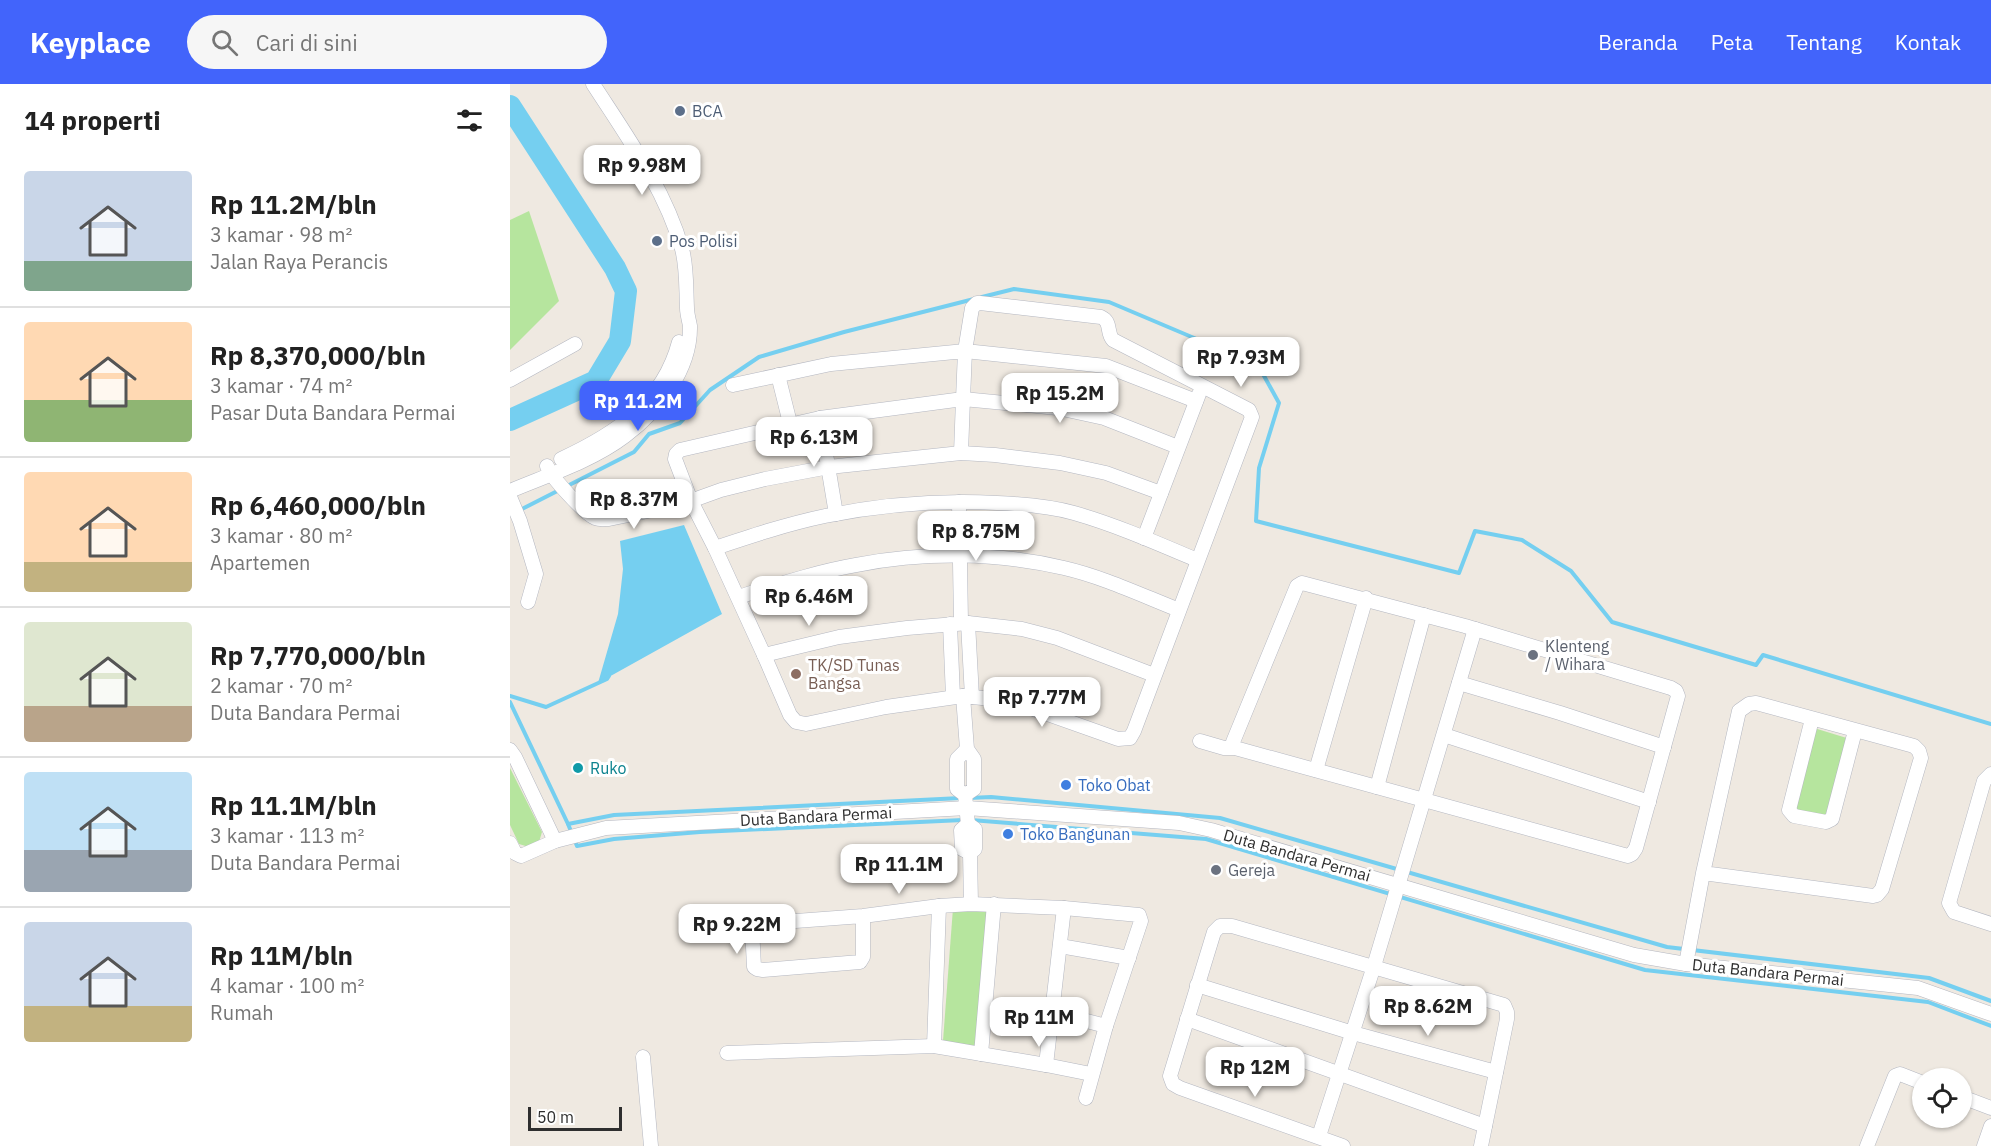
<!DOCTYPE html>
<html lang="id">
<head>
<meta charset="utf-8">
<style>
	:root { --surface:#fff; --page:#f6f6f6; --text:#222; --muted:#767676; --line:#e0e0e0; --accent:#4264fb }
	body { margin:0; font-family:"IBM Plex Sans",sans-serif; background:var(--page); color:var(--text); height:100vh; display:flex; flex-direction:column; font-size:22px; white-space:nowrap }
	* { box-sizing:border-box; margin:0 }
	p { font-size:20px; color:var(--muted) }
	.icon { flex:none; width:33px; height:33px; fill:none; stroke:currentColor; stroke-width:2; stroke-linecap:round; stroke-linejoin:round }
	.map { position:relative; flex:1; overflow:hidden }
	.side { display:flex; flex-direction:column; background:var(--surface); width:510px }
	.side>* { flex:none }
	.fabs { position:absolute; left:1402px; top:984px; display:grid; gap:12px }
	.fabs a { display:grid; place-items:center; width:60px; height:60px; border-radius:50%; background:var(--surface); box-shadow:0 2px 4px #0004; font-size:30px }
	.scale { position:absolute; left:18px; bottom:15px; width:94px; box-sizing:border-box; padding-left:6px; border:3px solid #2e2e2e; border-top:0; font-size:16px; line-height:21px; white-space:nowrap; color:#2e2e2e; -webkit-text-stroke:4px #fff; paint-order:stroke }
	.price { position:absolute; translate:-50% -51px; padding:0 14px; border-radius:12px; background:#fff; color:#222; font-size:20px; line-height:39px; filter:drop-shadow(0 2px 3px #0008) }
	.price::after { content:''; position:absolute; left:50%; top:36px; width:18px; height:14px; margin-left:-9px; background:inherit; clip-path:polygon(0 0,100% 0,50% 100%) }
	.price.current { background:var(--accent); color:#fff }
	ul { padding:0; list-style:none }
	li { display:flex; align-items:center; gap:18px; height:150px; padding:0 24px }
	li+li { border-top:2px solid var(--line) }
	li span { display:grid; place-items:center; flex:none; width:168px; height:120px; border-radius:6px; color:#555 }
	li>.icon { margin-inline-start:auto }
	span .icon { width:72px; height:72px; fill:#fffc; stroke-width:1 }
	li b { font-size:26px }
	h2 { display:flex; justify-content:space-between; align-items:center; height:72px; padding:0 24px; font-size:26px }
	header { display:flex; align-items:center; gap:36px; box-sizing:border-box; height:84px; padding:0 30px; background:var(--accent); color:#fff }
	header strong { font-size:28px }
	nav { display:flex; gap:33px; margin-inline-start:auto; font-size:21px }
	.search { width:420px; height:54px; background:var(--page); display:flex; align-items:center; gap:15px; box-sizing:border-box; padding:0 21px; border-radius:33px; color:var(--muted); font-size:22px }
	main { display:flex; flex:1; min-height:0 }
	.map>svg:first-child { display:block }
	.green { fill:#b6e59e }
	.water { fill:#75cff0 }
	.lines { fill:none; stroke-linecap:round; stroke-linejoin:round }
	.stream { stroke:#75cff0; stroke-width:4 }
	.river { stroke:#75cff0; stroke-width:22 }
	.minor-casing { stroke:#b4b7c1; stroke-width:15 }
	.minor { stroke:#fff; stroke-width:14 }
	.service-dot { fill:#5c6f8a; stroke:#fff; stroke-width:2 }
	.worship-dot { fill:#6b7280; stroke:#fff; stroke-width:2 }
	.education-dot { fill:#8d6e63; stroke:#fff; stroke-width:2 }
	.culture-dot { fill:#0f9aa8; stroke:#fff; stroke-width:2 }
	.shop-dot { fill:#3f7fe0; stroke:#fff; stroke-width:2 }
	.labels { text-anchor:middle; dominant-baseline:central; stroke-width:6; stroke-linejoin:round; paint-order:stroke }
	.service-label { font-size:16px; fill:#4e5e75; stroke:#fff; text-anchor:start }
	.worship-label { font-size:16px; fill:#5b616d; stroke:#fff; text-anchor:start }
	.education-label { font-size:16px; fill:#785e54; stroke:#fff; text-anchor:start }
	.culture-label { font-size:16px; fill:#0d838f; stroke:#fff; text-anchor:start }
	.shop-label { font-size:16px; fill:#366cbe; stroke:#fff; text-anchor:start }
	.street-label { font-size:16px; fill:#2e2e2e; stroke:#fff }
</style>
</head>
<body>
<header>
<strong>Keyplace</strong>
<div class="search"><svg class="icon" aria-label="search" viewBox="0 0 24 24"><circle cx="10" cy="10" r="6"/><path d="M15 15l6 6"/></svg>Cari di sini</div>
<nav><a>Beranda</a><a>Peta</a><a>Tentang</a><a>Kontak</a></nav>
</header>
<main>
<section class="side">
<h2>14 properti<svg class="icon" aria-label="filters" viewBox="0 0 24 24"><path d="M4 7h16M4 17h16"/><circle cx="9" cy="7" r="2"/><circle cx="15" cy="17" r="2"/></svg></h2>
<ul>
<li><span style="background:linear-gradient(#c9d6e8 75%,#7fa58c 0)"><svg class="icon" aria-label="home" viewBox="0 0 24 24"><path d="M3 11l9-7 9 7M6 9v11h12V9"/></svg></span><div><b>Rp 11.2M/bln</b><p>3 kamar · 98 m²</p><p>Jalan Raya Perancis</p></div></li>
<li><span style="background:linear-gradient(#ffd9b3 65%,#8fb573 0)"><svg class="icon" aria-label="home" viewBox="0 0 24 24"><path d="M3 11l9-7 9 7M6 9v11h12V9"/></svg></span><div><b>Rp 8,370,000/bln</b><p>3 kamar · 74 m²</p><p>Pasar Duta Bandara Permai</p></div></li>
<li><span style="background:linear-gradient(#ffd9b3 75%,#c2b280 0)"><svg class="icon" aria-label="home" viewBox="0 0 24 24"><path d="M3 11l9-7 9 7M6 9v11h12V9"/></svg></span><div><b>Rp 6,460,000/bln</b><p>3 kamar · 80 m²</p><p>Apartemen</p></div></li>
<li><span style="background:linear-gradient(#dfe7d0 70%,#b9a48a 0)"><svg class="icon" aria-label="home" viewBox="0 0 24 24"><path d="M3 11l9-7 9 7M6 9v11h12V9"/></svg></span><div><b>Rp 7,770,000/bln</b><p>2 kamar · 70 m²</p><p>Duta Bandara Permai</p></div></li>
<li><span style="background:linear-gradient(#bfe0f5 65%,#9aa5b1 0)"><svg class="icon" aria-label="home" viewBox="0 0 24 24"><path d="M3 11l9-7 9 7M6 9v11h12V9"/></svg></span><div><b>Rp 11.1M/bln</b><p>3 kamar · 113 m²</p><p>Duta Bandara Permai</p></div></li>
<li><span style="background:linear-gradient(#c9d6e8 70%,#c2b280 0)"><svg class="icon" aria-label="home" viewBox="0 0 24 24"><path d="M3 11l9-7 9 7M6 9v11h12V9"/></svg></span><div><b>Rp 11M/bln</b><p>4 kamar · 100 m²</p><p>Rumah</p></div></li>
</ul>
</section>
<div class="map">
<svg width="1481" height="1062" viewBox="0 0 1481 1062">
	<rect width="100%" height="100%" fill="#efe9e1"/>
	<!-- green -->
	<g class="green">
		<polygon points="19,127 49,217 0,266 0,136"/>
		<polygon points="1304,644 1340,655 1316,737 1281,727"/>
		<polygon points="0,684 32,748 29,758 19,763 9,760 0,741"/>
		<polygon points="443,824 477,827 466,962 433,957"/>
	</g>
	<!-- water -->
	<polygon class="water" points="174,441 212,530 88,599 108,530 113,485 110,457"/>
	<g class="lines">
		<!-- stream -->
		<g class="stream">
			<polyline points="472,213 504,205 599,218 748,281 769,319 749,384 746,437 949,489 965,447 1012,456 1061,487 1102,538 1246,581 1253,571 1481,640"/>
			<polyline points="10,426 124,368 139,350 170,339 200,306 249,273 334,248 464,215"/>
			<polyline points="0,612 36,623 97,595 99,592"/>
			<polyline points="0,618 58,740 104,731 451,714"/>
			<polyline points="459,714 481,713 710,734 1157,863 1419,894 1481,917"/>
			<polyline points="461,736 696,755 1135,886 1418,918 1481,942"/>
			<polyline points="58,740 67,762 104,755 190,748 453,736"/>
		</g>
		<!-- river -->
		<polyline class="river" points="0,22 105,184 116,207 110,257 86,297 0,336"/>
		<defs>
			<g id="minor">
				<polyline points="268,291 280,339"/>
				<polyline points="0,296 65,260"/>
				<polyline points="223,301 321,280 455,267 453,315 310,334 170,366 166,370 165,375 181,417 205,464 254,571 329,553 397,544 458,539 512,545 547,554 644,591"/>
				<polyline points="310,334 326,430"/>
				<polyline points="451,369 453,315 548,324 594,334 668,363"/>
				<path d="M51,375C105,350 153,319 169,258"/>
				<path d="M37,382C41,393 74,429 85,434C90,436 94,435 99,435L172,420L211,406L255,395L319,383L451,369L485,371L550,379L596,389L651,409"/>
				<path d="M0,407C38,391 82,377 115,352C148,327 181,286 180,242C179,236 177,230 177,224C176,204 177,183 172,165C155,105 116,51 83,0"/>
				<polyline points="0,413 10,437 26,490 18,518"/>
				<polyline points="449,418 451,538"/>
				<polyline points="634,454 689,310"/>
				<path d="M205,464C241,452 277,440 315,432C370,421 430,416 487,419C512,420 539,422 564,429C606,441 647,459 687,476"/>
				<path d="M228,513C267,501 306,488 346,481C413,468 487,468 554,484C593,493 631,511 669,526"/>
				<polyline points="458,539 462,613"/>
				<polyline points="440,540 443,613"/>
				<polyline points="254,571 280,631 286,638 296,640 376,623 453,612"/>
				<polyline points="949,599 1050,629 1154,663"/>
				<polyline points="1302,635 1279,726 1284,732 1316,738 1322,735 1345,647"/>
				<polyline points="934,651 1139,718"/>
				<polyline points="690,657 714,664 725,664 1118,772 1122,770 1126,764 1168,612 1166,607 1161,604 955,542 792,499 787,502 723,658 725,664"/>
				<polyline points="457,665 447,675 447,705 455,711 458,740 451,746 452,765 460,769"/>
				<polyline points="0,666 5,673 45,757"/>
				<polyline points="806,686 856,514"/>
				<polyline points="1481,690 1474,697 1439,819 1444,828 1481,840"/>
				<polyline points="867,703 914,531"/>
				<path d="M455,711L464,705V675L457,665L453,612L501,617L608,655L620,654L624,647L742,333L739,326L603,256C596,248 602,238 591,233L470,219H467L462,224L455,267L596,282L686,317"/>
				<polyline points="458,740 465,745 465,765 460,769 461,820"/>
				<polyline points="0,759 5,769 11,772 45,757 96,744 457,724 669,739 701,746 1124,871 1176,880 1408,904 1481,930"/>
				<polyline points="353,832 353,873 350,878 253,886 247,885 244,883 242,843 246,840 353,832 429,822 461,820 554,824 629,831 631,837 596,942 576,1014"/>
				<polyline points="550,862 619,874"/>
				<polyline points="1176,880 1193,789 1229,627 1239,620 1246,619 1404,662 1409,667 1411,674 1372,805 1367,811 1363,812 1193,789"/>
				<polyline points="687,901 843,949 986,988"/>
				<polyline points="542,928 596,942"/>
				<polyline points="677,935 975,1042"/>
				<polyline points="424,962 429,822"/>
				<polyline points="217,969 424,962 536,981 581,990"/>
				<polyline points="471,970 484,820"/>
				<polyline points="133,973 141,1062"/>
				<polyline points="536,981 554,824"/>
				<polyline points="1452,1013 1481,1024"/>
				<polyline points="809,1052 864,882 965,545"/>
				<polyline points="833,1062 670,1004 663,1000 660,992 704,848 710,842 722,842 994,921 997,928 997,935 971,1062"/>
				<polyline points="1357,1062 1385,992 1390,990 1413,999"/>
				<polyline points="1474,1062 1481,1042"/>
			</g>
		</defs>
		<!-- minor casing -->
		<use href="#minor" class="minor-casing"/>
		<!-- minor -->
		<use href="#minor" class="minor"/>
	</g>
	<!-- markers -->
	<g class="service-dot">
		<circle cx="170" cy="27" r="6"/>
		<circle cx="147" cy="157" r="6"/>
	</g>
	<g class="worship-dot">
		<circle cx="1023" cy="571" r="6"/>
		<circle cx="706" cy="786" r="6"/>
	</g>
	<circle class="education-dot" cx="286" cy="590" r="6"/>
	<circle class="culture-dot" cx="68" cy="684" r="6"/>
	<g class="shop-dot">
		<circle cx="556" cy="701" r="6"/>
		<circle cx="498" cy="750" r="6"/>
	</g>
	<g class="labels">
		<!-- service labels -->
		<g class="service-label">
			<text x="182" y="27">BCA</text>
			<text x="159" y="157">Pos Polisi</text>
		</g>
		<!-- worship labels -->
		<g class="worship-label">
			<text x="1035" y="562">Klenteng<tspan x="1035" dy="18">/ Wihara</tspan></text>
			<text x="718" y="786">Gereja</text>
		</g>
		<!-- education labels -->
		<g class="education-label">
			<text x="298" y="581">TK/SD Tunas<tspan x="298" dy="18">Bangsa</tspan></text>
		</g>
		<!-- culture labels -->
		<g class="culture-label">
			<text x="80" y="684">Ruko</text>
		</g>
		<!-- shop labels -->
		<g class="shop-label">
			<text x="568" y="701">Toko Obat</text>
			<text x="510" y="750">Toko Bangunan</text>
		</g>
		<!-- street labels -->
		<g class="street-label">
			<text transform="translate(306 732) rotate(-3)">Duta Bandara Permai</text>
			<text transform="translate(787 771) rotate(16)">Duta Bandara Permai</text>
			<text transform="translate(1258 888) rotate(6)">Duta Bandara Permai</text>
		</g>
	</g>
</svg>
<div class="fabs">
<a><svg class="icon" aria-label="locate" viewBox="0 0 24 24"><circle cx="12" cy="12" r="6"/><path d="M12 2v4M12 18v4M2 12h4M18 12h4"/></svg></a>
</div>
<div class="scale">50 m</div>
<b class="price" style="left:132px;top:112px">Rp 9.98M</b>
<b class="price" style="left:731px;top:304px">Rp 7.93M</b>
<b class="price" style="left:550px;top:340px">Rp 15.2M</b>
<b class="price current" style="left:128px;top:348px">Rp 11.2M</b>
<b class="price" style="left:304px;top:384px">Rp 6.13M</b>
<b class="price" style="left:124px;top:446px">Rp 8.37M</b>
<b class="price" style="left:466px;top:478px">Rp 8.75M</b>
<b class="price" style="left:299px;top:543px">Rp 6.46M</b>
<b class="price" style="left:532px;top:644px">Rp 7.77M</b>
<b class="price" style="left:389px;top:811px">Rp 11.1M</b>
<b class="price" style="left:227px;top:871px">Rp 9.22M</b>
<b class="price" style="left:918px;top:953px">Rp 8.62M</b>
<b class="price" style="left:529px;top:964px">Rp 11M</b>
<b class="price" style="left:745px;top:1014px">Rp 12M</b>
</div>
</main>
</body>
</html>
